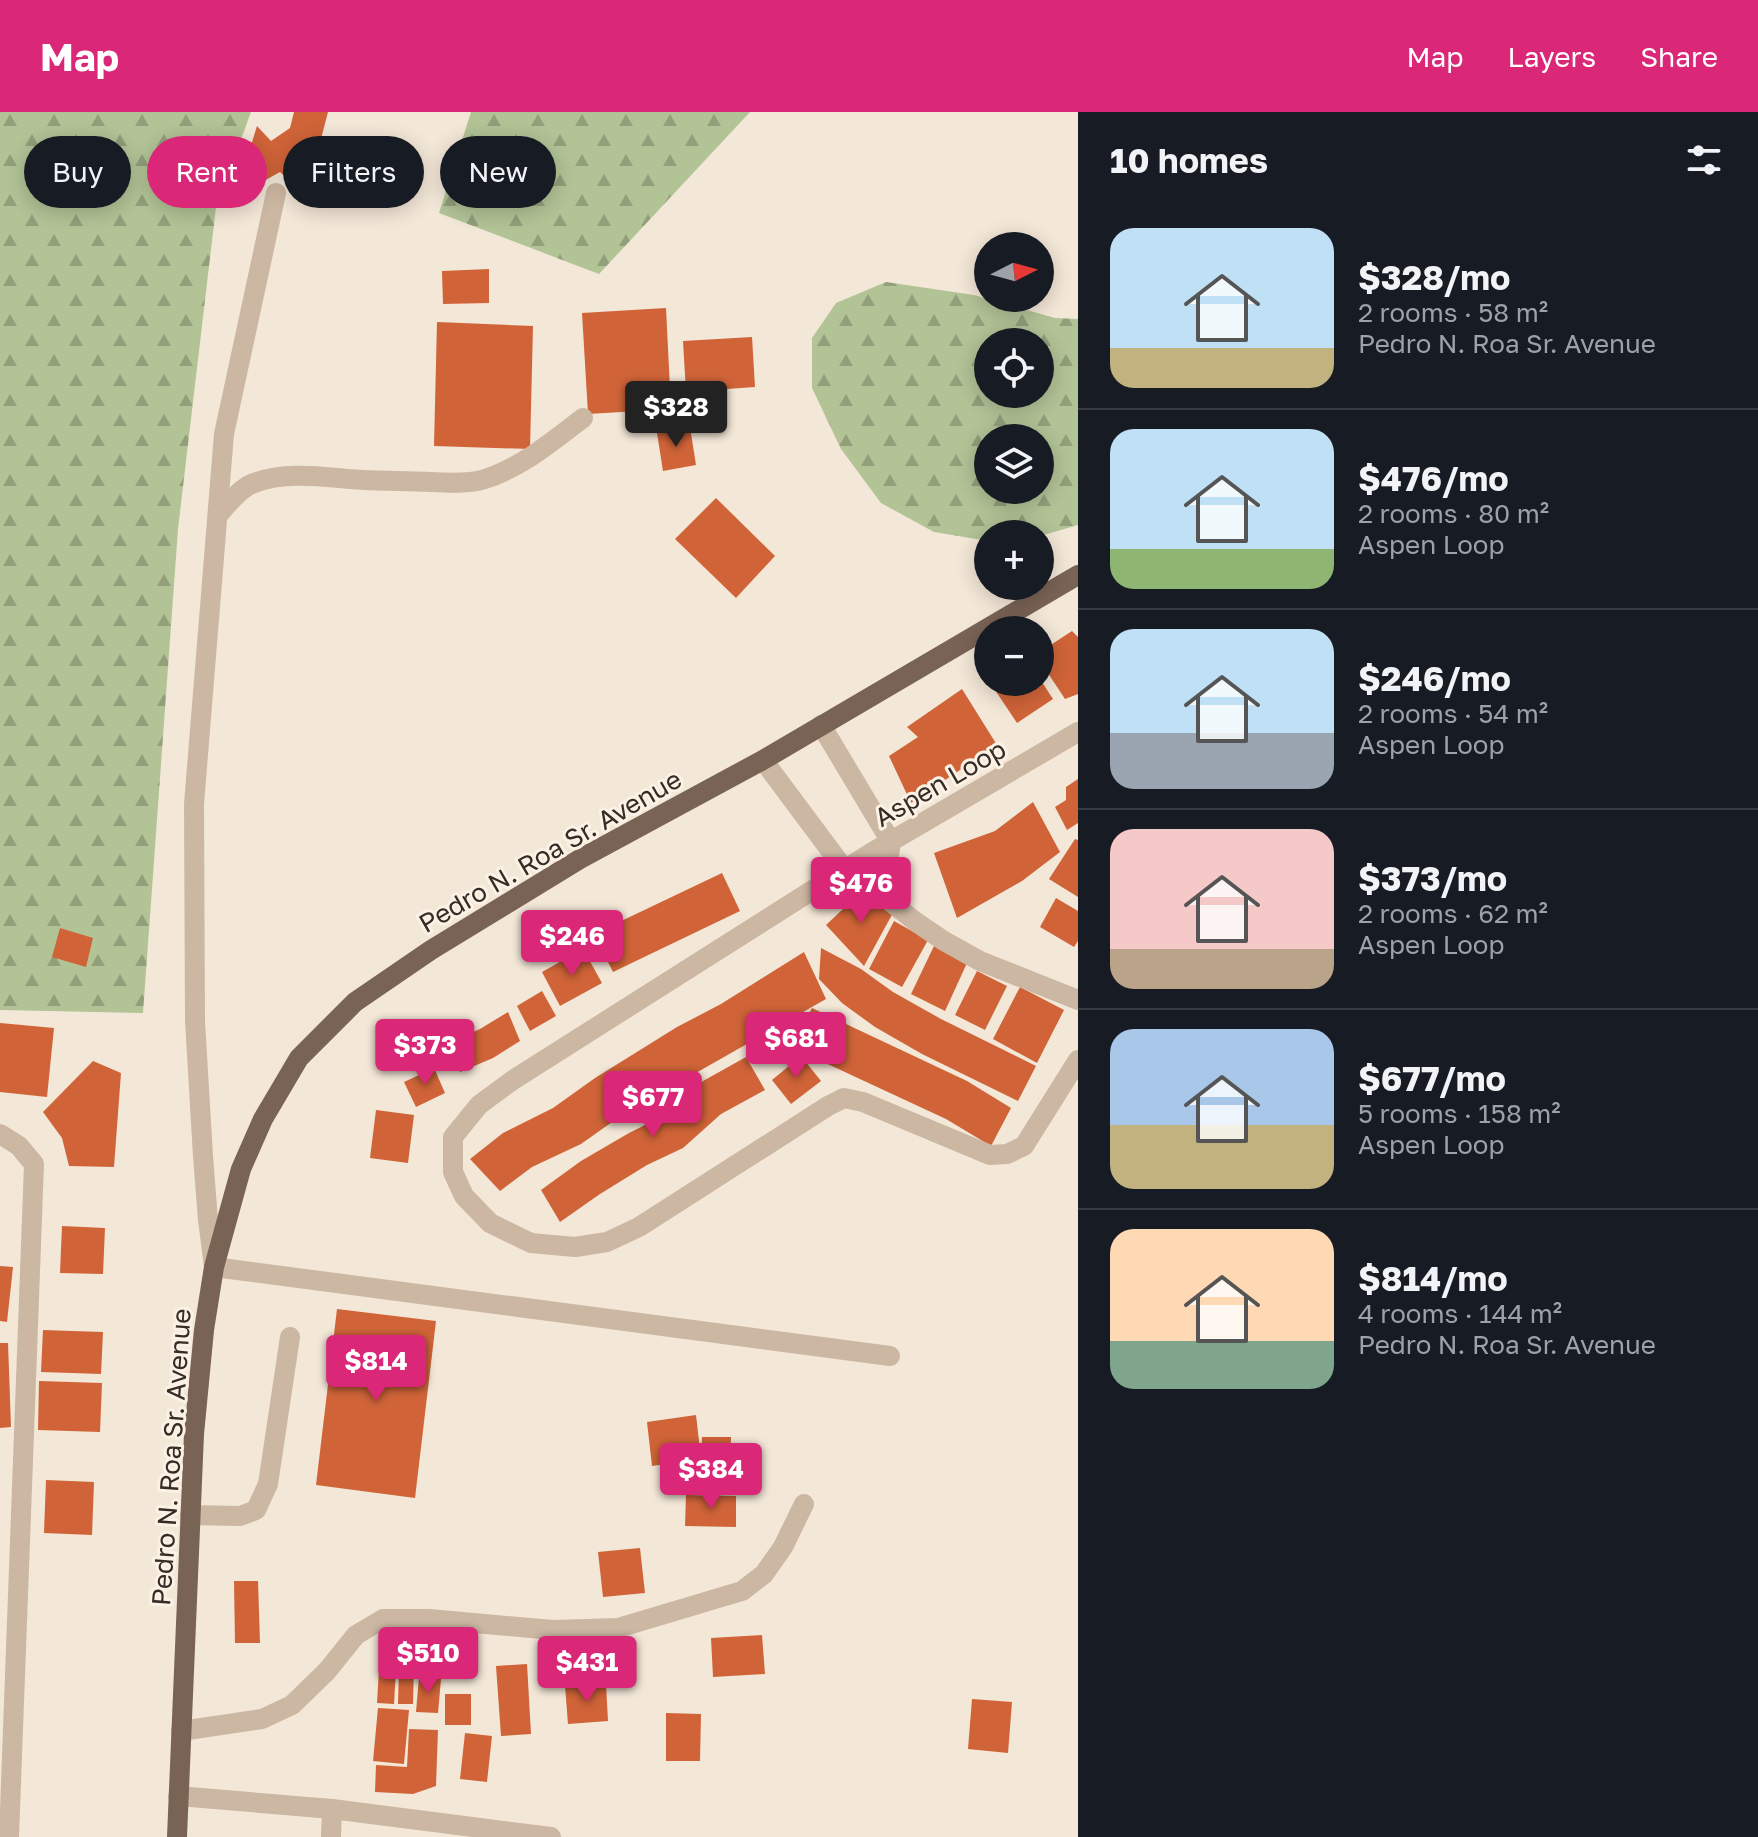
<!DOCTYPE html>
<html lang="en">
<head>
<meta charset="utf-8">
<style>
	:root { --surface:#171b24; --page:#242831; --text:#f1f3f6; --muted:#9ea1a6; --line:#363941; --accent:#db2777 }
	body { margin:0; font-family:"Golos Text",sans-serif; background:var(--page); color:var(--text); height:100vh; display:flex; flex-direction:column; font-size:30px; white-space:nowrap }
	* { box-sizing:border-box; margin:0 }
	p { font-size:26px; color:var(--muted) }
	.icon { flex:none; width:44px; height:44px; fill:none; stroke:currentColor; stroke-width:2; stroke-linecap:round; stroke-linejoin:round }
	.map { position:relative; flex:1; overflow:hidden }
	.details { display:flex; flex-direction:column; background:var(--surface); width:680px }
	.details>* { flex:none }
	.hud { position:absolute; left:24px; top:24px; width:760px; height:72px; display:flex; gap:16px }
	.needle { width:52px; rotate:84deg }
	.fabs { position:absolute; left:974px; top:120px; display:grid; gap:16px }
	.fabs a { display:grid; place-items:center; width:80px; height:80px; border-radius:50%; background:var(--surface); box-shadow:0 4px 20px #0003; font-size:40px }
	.price { position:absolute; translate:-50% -68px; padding:0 18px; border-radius:8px; background:var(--accent); color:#fff; font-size:26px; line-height:52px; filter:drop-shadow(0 2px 4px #0008) }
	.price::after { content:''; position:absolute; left:50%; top:48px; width:24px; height:18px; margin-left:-12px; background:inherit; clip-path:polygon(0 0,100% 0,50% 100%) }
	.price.active { background:#222; color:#fff }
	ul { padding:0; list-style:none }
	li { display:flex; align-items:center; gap:24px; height:200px; padding:0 32px }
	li+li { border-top:2px solid var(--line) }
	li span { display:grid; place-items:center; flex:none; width:224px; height:160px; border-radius:24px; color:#555 }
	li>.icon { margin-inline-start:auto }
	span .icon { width:96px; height:96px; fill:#fffc; stroke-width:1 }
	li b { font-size:34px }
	h2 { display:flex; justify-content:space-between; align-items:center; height:96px; padding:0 32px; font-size:34px }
	.pill { padding:0 28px; border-radius:36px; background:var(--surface); box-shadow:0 4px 20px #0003; font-size:28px; line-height:72px }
	.pill.active { background:var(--accent); color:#fff }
	header { display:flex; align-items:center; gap:48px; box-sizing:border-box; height:112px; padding:0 40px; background:var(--accent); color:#fff }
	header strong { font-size:38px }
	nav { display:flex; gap:44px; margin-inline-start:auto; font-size:28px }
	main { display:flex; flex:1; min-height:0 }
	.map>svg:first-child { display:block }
	.forest { fill:url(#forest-firs); fill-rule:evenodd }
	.building { fill:#d06438 }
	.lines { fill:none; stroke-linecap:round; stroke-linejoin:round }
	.lane { stroke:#ccb7a2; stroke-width:20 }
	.street { stroke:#ccb7a2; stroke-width:20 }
	.primary { stroke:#796355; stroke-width:20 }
	.labels { text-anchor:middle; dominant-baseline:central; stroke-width:6; stroke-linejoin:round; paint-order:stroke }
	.street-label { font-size:26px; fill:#362b25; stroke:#fbf1e4 }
</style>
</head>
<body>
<header>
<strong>Map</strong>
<nav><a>Map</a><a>Layers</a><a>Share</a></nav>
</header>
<main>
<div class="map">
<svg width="1078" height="1725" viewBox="0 0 1078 1725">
	<defs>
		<pattern id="forest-firs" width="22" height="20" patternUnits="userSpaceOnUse" patternTransform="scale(2)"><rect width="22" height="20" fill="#b2c396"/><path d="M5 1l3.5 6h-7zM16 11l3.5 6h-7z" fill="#929f7a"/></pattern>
	</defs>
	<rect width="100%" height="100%" fill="#f3e7d7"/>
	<!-- forest -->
	<g class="forest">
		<polygon points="0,0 251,0 216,95 178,417 143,901 0,898"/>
		<polygon points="471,0 750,0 599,162 439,101"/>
		<path d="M886,170L974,183L1055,206L1078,207V413L1040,424V422H988V429L934,420L881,391L841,337L812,276V226L836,191ZM988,230H1040V282H988ZM1040,326V378H988V326Z"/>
	</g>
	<!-- building -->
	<g class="building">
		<polygon points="294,0 328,0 306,85 280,60 235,85 257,14 271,29 290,16"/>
		<polygon points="489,157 489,191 443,192 442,159"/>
		<polygon points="666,196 671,297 588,302 582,201"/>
		<polygon points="437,210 533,214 530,337 434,334"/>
		<polygon points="752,225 755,275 686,280 683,229"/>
		<polygon points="690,315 696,353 663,359 657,321"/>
		<polygon points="716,386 775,444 736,486 675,427"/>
		<polygon points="1072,519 1078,525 1078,582 1065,587 1040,549 1040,540"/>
		<polygon points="1040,567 1053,587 1017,611 991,572 994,570 1040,570"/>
		<polygon points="962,577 997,633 911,691 889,644 918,625 907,615"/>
		<polygon points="1078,667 1078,711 1067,718 1055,695 1066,688 1066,675"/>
		<polygon points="1033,690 1060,740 1022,769 957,806 934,741 995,719"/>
		<polygon points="1075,727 1078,728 1078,785 1049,767"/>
		<polygon points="722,761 740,799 613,860 594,822"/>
		<polygon points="861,780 894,799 864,854 826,813"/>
		<polygon points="1056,786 1078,799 1078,829 1074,835 1040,815"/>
		<polygon points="894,809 928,828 902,875 869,857"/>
		<polygon points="60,816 93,826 86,855 52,845"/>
		<polygon points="934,834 967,851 945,899 911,882"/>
		<polygon points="821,836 861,857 893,880 941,907 1036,954 1018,989 922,942 875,915 842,891 819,867"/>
		<polygon points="583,837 602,871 560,894 542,860"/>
		<polygon points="804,840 826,887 622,1003 581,1032 532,1055 500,1079 470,1047 503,1021 553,996 595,966 677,915 721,892"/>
		<polygon points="977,859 1007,874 985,918 955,903"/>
		<polygon points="1020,875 1064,898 1037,951 993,927"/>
		<polygon points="542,879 556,904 530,919 517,894"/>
		<polygon points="812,896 967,969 1011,996 991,1034 946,1007 791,935"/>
		<polygon points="508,900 520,929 493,946 460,960 448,931 480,917"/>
		<polygon points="0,911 54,916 47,985 0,980"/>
		<polygon points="801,944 821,969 791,992 772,968"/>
		<polygon points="746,945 765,978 721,1002 683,1036 647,1053 600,1082 560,1110 541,1078 581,1049 629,1021 665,1003 703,969"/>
		<polygon points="93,949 121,961 114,1055 69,1054 62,1026 43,1000"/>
		<polygon points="434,956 445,981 416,995 404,970"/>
		<polygon points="376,998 414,1003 408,1051 370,1046"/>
		<polygon points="62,1114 105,1116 103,1162 60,1161"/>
		<polygon points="0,1154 13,1155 7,1210 0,1209"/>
		<polygon points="337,1197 436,1209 415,1386 316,1373"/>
		<polygon points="43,1218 103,1220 101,1262 41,1260"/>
		<polygon points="0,1231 8,1231 11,1315 0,1316"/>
		<polygon points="39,1269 102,1271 100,1320 38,1318"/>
		<polygon points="696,1303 701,1347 652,1354 647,1310"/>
		<polygon points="702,1325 731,1325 730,1380 701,1379"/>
		<polygon points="46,1368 94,1370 92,1423 44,1421"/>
		<polygon points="686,1383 736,1384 736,1415 685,1414"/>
		<polygon points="640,1436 645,1481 603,1485 598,1440"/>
		<polygon points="234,1469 258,1469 260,1531 235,1531"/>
		<polygon points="762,1523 765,1562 713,1565 711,1526"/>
		<polygon points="527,1552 531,1622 501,1624 496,1554"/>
		<polygon points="399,1555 414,1555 413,1592 398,1592"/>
		<polygon points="379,1557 396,1558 394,1592 377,1591"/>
		<polygon points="419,1565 441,1567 438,1601 416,1600"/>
		<polygon points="606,1572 608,1609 568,1612 565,1574"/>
		<rect x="445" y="1582" width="26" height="31"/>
		<polygon points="972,1587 1012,1590 1008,1641 968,1637"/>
		<polygon points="378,1596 409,1598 404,1652 373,1649"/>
		<polygon points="666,1601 701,1602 700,1649 666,1649"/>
		<polygon points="409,1617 438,1618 436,1674 413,1682 375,1680 376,1653 407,1655"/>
		<polygon points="465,1621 492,1624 487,1670 460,1667"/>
	</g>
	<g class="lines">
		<!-- lane -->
		<g class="lane">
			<polyline points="214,1155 890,1244"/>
			<polyline points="190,1403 240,1404 256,1398 268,1372 290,1225"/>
		</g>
		<!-- street -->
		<g class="street">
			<path d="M218,403C228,392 240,376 254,371C289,358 328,366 363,368C386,369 408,369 431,370C448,371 469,372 485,367C522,355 553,329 583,306"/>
			<polyline points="821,613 891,730 883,784"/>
			<polyline points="1078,620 871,741 513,968 479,993 453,1025 453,1060 464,1084 490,1111 531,1131 575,1135 607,1130 639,1115 828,994 844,986 863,990 990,1043 1007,1042 1024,1034 1078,948"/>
			<polyline points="763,648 845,758 883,784 916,810 944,829 980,849 1078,888"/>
			<polyline points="0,1022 19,1034 34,1052 9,1725"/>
			<polyline points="214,1155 208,1108 203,1044 195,909 194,692 224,322 276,81"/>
			<polyline points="181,1619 262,1607 292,1593 327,1559 356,1523 383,1507 429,1507 553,1518 618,1516 742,1479 764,1462 783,1435 804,1392"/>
			<polyline points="178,1684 332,1697 551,1725"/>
			<polyline points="331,1725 332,1697"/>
		</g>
		<!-- primary -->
		<polyline class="primary" points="177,1725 194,1322 204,1218 214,1155 241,1057 263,1007 299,946 355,890 431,838 580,747 763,648 1078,463"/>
	</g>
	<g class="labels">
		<!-- street labels -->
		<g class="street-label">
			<text transform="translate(940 671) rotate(-30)">Aspen Loop</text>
			<text transform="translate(550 739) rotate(-30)">Pedro N. Roa Sr. Avenue</text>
			<text transform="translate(171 1345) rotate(-86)">Pedro N. Roa Sr. Avenue</text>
		</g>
	</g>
</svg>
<div class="fabs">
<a><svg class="needle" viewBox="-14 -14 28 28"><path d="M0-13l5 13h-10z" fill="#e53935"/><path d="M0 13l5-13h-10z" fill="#9ea1a6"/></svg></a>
<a><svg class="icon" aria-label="locate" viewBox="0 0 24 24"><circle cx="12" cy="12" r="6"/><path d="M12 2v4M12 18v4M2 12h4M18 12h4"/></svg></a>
<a><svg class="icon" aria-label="layers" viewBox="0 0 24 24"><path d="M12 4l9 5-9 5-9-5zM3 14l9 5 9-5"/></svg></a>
<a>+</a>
<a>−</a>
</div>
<b class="price active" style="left:676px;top:337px">$328</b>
<b class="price" style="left:861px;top:813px">$476</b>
<b class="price" style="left:572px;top:866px">$246</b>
<b class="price" style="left:796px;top:968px">$681</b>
<b class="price" style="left:425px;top:975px">$373</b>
<b class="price" style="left:653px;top:1027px">$677</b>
<b class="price" style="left:376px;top:1291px">$814</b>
<b class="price" style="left:711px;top:1399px">$384</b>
<b class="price" style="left:428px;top:1583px">$510</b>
<b class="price" style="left:587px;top:1592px">$431</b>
<div class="hud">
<a class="pill">Buy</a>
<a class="pill active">Rent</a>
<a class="pill">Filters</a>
<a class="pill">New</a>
</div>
</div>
<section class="details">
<h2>10 homes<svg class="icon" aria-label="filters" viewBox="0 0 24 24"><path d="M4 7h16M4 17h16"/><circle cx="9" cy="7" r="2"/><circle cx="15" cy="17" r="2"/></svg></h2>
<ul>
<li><span style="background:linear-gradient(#bfe0f5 75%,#c2b280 0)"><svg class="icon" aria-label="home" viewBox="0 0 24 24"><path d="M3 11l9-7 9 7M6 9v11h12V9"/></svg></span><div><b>$328/mo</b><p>2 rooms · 58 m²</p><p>Pedro N. Roa Sr. Avenue</p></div></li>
<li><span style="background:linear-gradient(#bfe0f5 75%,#8fb573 0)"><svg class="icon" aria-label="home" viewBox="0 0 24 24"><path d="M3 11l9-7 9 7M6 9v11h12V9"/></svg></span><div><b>$476/mo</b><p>2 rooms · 80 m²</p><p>Aspen Loop</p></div></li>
<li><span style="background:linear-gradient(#bfe0f5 65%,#9aa5b1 0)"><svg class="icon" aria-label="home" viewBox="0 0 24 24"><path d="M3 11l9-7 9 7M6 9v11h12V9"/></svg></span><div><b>$246/mo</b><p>2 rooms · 54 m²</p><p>Aspen Loop</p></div></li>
<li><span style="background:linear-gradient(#f6c9c9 75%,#b9a48a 0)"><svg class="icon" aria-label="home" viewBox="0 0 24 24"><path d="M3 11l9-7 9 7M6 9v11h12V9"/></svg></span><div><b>$373/mo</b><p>2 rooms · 62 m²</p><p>Aspen Loop</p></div></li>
<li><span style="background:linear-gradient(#a9c7e8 60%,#c2b280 0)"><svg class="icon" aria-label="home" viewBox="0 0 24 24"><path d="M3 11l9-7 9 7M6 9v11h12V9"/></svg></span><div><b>$677/mo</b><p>5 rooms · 158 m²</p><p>Aspen Loop</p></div></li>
<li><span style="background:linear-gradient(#ffd9b3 70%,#7fa58c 0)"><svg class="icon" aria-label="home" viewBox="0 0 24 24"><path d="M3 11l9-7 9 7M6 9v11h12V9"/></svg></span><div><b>$814/mo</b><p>4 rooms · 144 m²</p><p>Pedro N. Roa Sr. Avenue</p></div></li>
</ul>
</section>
</main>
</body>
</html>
